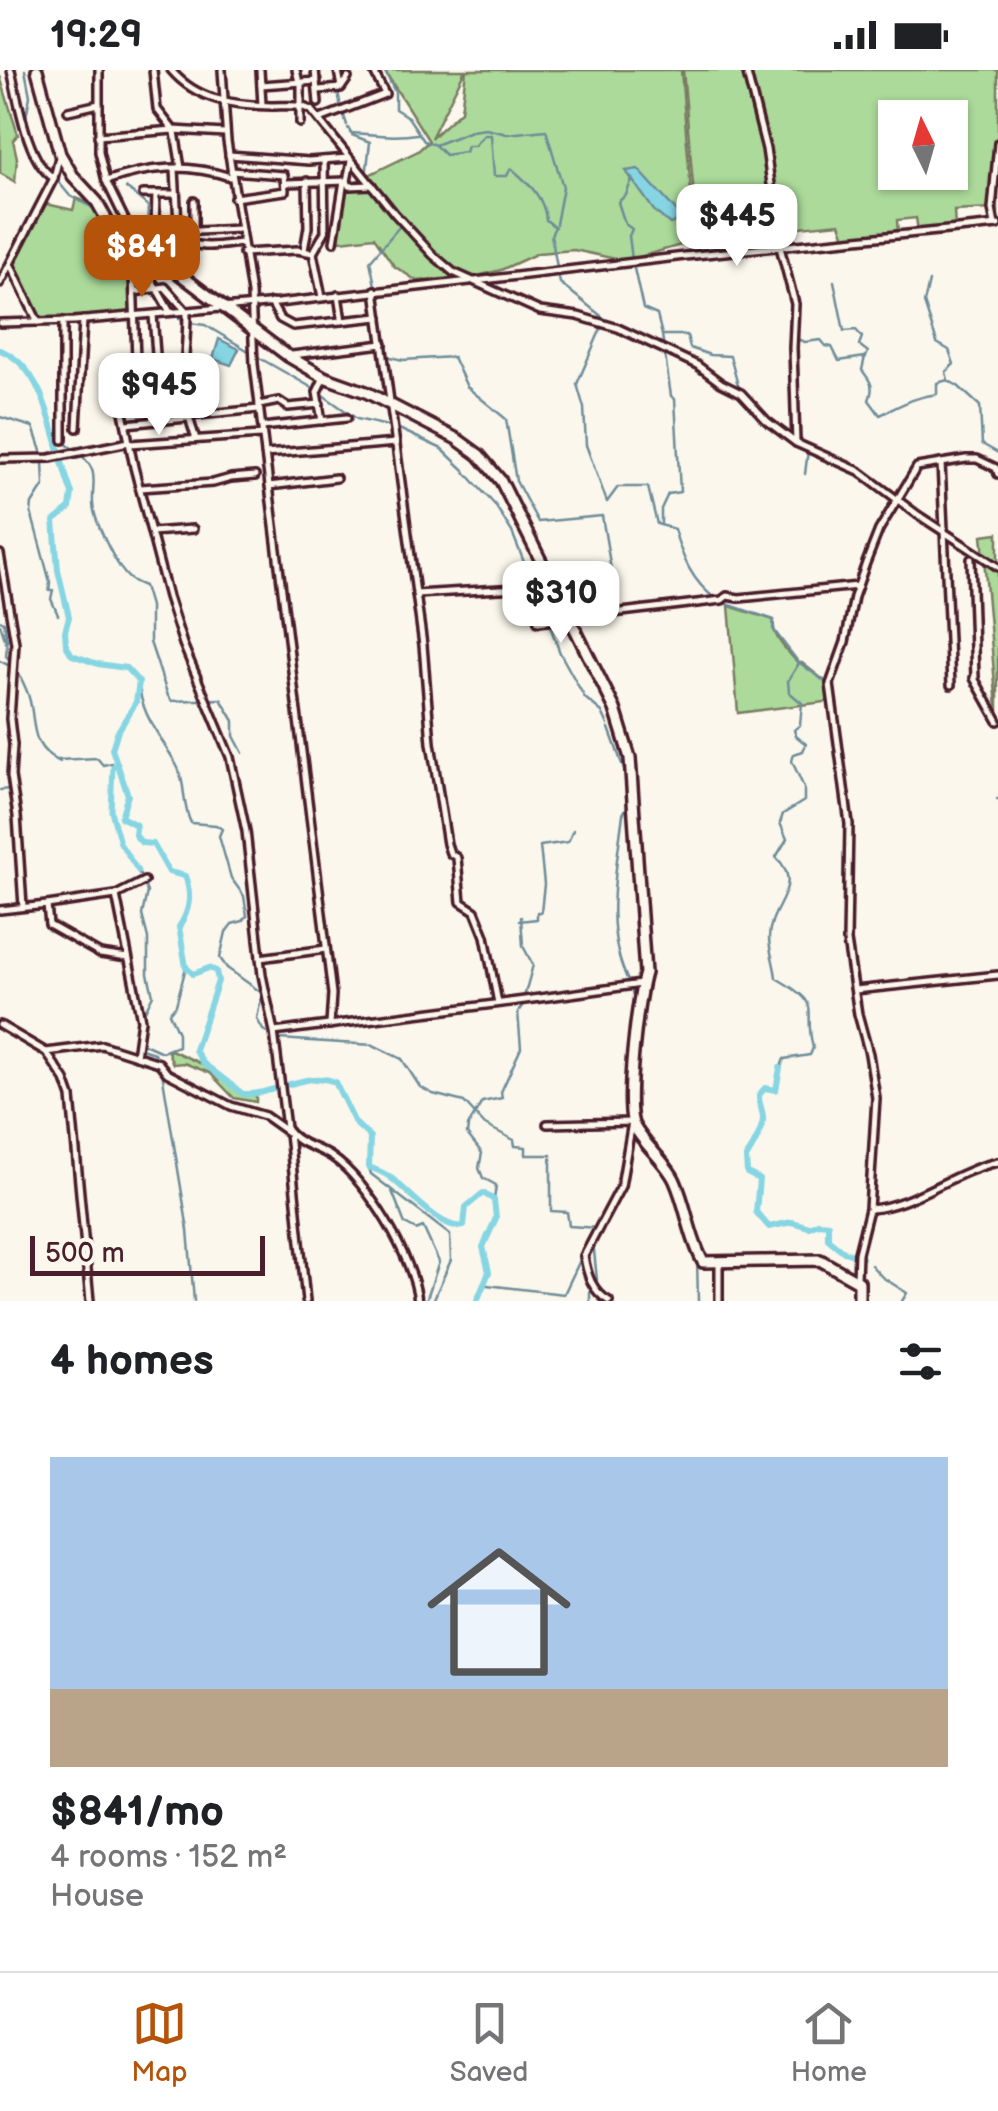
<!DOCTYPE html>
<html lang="en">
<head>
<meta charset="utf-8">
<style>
	:root { --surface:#fff; --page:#f6f6f6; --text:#202124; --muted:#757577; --line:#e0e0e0; --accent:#b45309 }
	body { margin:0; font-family:"Balsamiq Sans",sans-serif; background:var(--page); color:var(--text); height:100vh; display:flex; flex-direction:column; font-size:38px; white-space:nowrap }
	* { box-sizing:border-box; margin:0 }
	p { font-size:32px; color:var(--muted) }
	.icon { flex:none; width:55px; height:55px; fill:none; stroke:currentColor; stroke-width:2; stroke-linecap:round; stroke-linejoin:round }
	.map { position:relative; height:1231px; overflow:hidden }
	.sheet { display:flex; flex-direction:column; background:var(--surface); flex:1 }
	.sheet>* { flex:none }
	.needle { width:65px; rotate:355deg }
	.tools { position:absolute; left:878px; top:30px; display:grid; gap:20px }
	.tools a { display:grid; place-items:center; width:90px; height:90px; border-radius:0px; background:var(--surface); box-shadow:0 2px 8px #0004; font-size:50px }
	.scale { position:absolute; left:30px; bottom:25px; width:235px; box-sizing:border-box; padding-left:10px; border:5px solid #4a1f2b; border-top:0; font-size:28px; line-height:35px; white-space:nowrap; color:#4a1f2b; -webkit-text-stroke:8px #fbf7ec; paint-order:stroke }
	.price { position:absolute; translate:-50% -85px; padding:0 22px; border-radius:20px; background:#fff; color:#222; font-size:32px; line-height:65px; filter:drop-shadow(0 2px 5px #0008) }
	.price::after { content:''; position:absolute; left:50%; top:60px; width:30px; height:22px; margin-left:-15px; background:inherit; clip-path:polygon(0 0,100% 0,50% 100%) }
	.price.selected { background:var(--accent); color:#fff }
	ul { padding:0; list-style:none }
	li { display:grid; align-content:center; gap:20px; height:530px; padding:0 50px }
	li span { display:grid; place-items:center; height:310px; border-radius:0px; color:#555 }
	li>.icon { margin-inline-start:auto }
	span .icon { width:180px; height:180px; fill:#fffc; stroke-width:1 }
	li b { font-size:42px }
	h2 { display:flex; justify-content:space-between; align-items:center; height:120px; padding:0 50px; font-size:42px }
	.status { display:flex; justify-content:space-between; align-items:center; height:70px; padding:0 50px; background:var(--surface); direction:ltr }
	.status svg { height:28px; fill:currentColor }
	.dock { display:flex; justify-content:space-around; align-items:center; height:140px; border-top:2px solid var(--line); background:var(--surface); font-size:28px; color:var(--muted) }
	.dock a { display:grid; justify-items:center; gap:5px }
	.dock .selected { color:var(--accent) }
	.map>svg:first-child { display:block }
	.green { fill:#abda9a; stroke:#7a7c62; stroke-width:2.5; fill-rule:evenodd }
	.water { fill:#86d5e3; stroke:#6e8c99; stroke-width:2.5 }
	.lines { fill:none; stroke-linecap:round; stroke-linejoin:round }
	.stream { stroke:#6e8c99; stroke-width:2.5 }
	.canal { stroke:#86d5e3; stroke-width:5 }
	.river { stroke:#86d5e3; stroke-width:6 }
	.street-casing { stroke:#4a1f2b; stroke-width:12 }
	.secondary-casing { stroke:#4a1f2b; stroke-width:16 }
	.street { stroke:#fbf7ec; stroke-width:5 }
	.secondary { stroke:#fbf7ec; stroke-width:9 }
</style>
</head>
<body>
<div class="status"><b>19:29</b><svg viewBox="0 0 49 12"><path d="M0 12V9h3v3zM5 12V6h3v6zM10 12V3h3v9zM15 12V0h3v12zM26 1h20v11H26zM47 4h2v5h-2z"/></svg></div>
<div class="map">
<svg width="998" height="1231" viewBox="0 0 998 1231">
	<rect width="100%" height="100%" fill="#fbf7ec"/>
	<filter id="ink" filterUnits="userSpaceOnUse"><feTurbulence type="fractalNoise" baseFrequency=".01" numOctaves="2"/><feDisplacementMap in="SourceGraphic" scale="20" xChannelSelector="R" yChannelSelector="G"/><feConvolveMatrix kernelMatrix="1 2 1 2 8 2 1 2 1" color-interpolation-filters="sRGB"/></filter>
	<g filter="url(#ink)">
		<!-- green -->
		<g class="green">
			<polygon points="384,0 465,0 431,68 461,41 466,0 681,0 695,171 625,191 574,180 538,183 501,200 477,206 417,211 394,196 374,167 341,171 335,166 346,116 418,81 429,71"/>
			<path d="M683,0H998V143H992V139L954,141L955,158L918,161L916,148L897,150L898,164L846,170L840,153L778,159L780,177L699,184ZM895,48H950V102H895Z"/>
			<polygon points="0,6 18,65 13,70 17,88 15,112 0,103"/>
			<path d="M76,128C105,137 100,161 110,182L131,194L136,245L39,253L11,196L42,133L73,140Z"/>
			<polygon points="998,463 998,649 982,465"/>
			<path d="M729,536L774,550C771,567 788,581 798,593H802L831,616L833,631L738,643Z"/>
			<polygon points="171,980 213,999 243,1023 256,1023 256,1032 234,1028 210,1003 184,993 173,994 168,982"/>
		</g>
		<!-- water -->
		<g class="water">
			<polygon points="638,99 679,144 675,152 670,154 655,142 626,101"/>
			<polygon points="219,269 239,279 231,295 213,289"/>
		</g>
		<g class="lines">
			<!-- stream -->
			<g class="stream">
				<polyline points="25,0 30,26 25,52"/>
				<polyline points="384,0 395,22 395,39 408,47 424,71 435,75 471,61 486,59 507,64 546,60 563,117 556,154"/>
				<polyline points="338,21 341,38"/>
				<polyline points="343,43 347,55"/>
				<polyline points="101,53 102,36"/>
				<polyline points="348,58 352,65 370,72 366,107"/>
				<polyline points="27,59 39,89"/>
				<path d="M350,63C373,64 394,68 417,64"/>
				<path d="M435,75L445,85L465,82L467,76H474L484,65H491L494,106H507L511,98C528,113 544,126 546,150L555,157L551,165L560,213L605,249L577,314L584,338L586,375L607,432L618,417H648L657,454L674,459C682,487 692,512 716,529"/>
				<polyline points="56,109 70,126 95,139 106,163 107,177 131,194"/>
				<polyline points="126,118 148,136 147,158 156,164 155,170"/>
				<polyline points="632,189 629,166 632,159 625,154 618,132 626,125 632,109"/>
				<polyline points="633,194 643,239 657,245 662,265 687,265 690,278 710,285 730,286 739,319"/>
				<polyline points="834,211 844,261 856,260 862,267 859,275 868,282 866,287"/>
				<polyline points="376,220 370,191 405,150 393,137"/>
				<polyline points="174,244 183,251"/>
				<polyline points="381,248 387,286 403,290 453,287 467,317 506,349 516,411 538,452 602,446 618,541"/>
				<polyline points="190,253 205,255 252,283"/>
				<path d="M797,269L805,272L821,270L826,276L832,277L839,291L865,287L862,300C870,311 875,315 869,330L880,345C901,335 914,327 937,324V313L948,310L946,302L954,294L949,280L937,273L924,233L929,212"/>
				<polyline points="256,286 316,320"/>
				<polyline points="949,311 958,316 980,336 982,374 998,383"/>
				<polyline points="320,323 357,349 392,357"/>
				<polyline points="750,336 761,349"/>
				<polyline points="0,347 33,357 42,384"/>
				<polyline points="763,351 783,367"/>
				<polyline points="397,358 442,379 464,400"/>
				<polyline points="53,364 73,379"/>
				<polyline points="805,379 808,380 805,404"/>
				<path d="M79,383C100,402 92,409 93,433C93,449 117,499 130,509C134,512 139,514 144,516L150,536V572L168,626L172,631L221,629L234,651V666L243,683"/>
				<polyline points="43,392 44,415 32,434 31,442 50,512 49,521 53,520 51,529 58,545"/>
				<polyline points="465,402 495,435 512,462 547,550"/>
				<polyline points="661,453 661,439 668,424 680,422 675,329 671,326 662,265"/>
				<path d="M721,532L774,550L773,559L799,593L788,611L789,622L802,633L800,655L794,660L796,666L806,674L803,681L794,684L792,691L804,718V731L783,744L780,753L787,769L776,787C806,817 769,835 769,868C769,880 775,895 776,908C826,937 802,934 813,978L810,985L784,989L781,997"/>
				<polyline points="0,550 4,552 7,571"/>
				<polyline points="549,553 560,583 585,628 602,642 608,655"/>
				<polyline points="0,554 7,575 6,586 11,591"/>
				<path d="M0,591C5,594 10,595 14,599C20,603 22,611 26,619C39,647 24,674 60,692"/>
				<polyline points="800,593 828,614"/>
				<path d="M139,612C140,646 163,668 178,698C186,715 182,736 191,753L216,755L222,759L219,766L231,808L244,826L247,846L243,851L232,854L226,862L220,888L227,898L262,923L257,949L263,960L279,969L373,975L402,989L420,1017L433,1024L464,1032L485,1055L514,1070L515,1076L526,1077V1085H551V1141L567,1142L569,1156L598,1158"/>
				<polyline points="609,658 627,708"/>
				<polyline points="58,690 97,688 103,695 112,693"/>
				<polyline points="0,720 11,719"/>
				<polyline points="997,729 998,729"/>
				<path d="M629,734L623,744C616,801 602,861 630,915"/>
				<polyline points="138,801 147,822 142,845 148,868 148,904 153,925 142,947"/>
				<polyline points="521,847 523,876 533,895 524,927"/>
				<polyline points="519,851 537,849 537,842 541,842 544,814 540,776 568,772 573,760"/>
				<polyline points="631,919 635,932 634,940"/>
				<polyline points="142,973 162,982 178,976 178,963 169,943 176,935 186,897"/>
				<polyline points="141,979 154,983 157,990"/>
				<polyline points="162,1002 188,1160 194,1231"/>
				<polyline points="369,1098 371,1104 450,1165 451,1190 433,1231"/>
				<polyline points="392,1121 405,1154 416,1160 423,1157 439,1192 426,1231"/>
				<polyline points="494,1130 496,1115 483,1108 479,1098 482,1083 467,1064 468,1056 482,1032 502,1028 501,1022 521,978 518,942 524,933"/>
				<polyline points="697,1189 698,1231"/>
				<polyline points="871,1195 882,1207 907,1223 902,1231"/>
				<polyline points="487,1215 564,1224 582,1186"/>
				<polyline points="0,1229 1,1231"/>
				<polyline points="590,1231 590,1217 597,1210 593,1171"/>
			</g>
			<!-- canal -->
			<polyline class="canal" points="113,696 111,741 120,773 138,801"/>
			<!-- river -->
			<g class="river">
				<path d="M0,280C50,299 54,380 72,423L70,438L54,451L58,500L69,547L65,561L66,575L72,585L98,594L126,598L139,612L136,632L117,663L112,679L128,725L121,747L136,755L135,765L142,773L153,774L169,802L185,806C192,825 190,840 179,857L186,897L193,904L209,898L216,901L218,911L195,980L203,993L243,1024C273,1026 306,1000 335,1012L355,1053L370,1067L369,1097C376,1100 385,1103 391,1108C408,1120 441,1161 464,1156L466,1137L483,1123L494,1130L496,1148L483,1177L489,1202L477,1231"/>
				<path d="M780,998L776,1020L765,1018L759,1025C758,1034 764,1041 763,1050C761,1063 753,1077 746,1088L747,1103L759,1109L756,1142L769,1157L792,1152L809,1157L818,1153L828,1154V1169L844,1182L862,1188"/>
			</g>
			<defs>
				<g id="street">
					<path d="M11,0C18,29 27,93 54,108"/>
					<path d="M99,0V82L106,111L128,156L132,175L136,290L123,342L134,397L168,527L183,574L230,687L246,761L262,905L274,962L286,1058C297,1075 316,1076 332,1087C367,1110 414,1189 418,1231"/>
					<polyline points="153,0 157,39 175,62 181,98"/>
					<path d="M171,0C197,31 234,35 272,36C286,36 299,34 311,40L395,144L433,185L453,202L540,241L578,246L618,258L697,295L721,313L741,323L767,351L796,373L859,401L918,445L998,497"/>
					<polyline points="222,0 227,71 251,223 254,294 332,924 330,955"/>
					<polyline points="260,0 262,35"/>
					<polyline points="296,0 299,12"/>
					<polyline points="315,0 318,33"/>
					<polyline points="746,0 766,79 780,177 795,234 793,278 796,373"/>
					<polyline points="338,1 341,17"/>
					<polyline points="261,15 317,11"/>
					<polyline points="319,20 341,18 348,8"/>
					<polyline points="300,36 300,53"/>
					<polyline points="301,36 301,12"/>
					<polyline points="68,41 99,34"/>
					<polyline points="320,49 385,24 373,0"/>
					<polyline points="98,66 174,60 225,63"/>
					<polyline points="229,85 309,91 348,88"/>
					<polyline points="175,99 179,173"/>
					<polyline points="231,101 284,105 285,121 234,128"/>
					<path d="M106,111C149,96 187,93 230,107"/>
					<polyline points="347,111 351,91"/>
					<polyline points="286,113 347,111 349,116 372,115"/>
					<polyline points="143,124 176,124"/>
					<polyline points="194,131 194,161"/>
					<polyline points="995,155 992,139 998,73"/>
					<polyline points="155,161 156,124"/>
					<polyline points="177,162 239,159"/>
					<polyline points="334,172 344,111"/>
					<polyline points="304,180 308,157 307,111"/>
					<polyline points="243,183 297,180 313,183 325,162 324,90"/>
					<polyline points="313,183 322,227"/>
					<path d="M157,187C170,165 188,176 208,176C219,176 231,174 241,173"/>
					<polyline points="11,196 38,252"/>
					<polyline points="132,197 149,205 170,242"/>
					<polyline points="475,211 685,186 998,155"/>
					<polyline points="0,213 54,108 59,87"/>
					<polyline points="375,220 423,575 431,673 447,774 450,783 457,788 461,832 475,841 485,866 498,933"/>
					<path d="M134,222L165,217L187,242C187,296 176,314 196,369"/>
					<polyline points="338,225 342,251"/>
					<polyline points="271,233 280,249 293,256 379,247"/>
					<polyline points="0,253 74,251 278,233 470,211"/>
					<polyline points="292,285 383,274"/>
					<polyline points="259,335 279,331 288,337 320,334"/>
					<polyline points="188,346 259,339"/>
					<polyline points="152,351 158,310 153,245"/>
					<polyline points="322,351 317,322 324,307"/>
					<polyline points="126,354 187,348"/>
					<polyline points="262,357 347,348"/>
					<polyline points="77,358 83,250"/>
					<polyline points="63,370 63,251"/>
					<polyline points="130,374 261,365"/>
					<polyline points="265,384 396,373"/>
					<polyline points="0,389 50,388 129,372"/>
					<polyline points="941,393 951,615"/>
					<polyline points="269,416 336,408"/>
					<polyline points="140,418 213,413 231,408 255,406"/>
					<polyline points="151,462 193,459"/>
					<polyline points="0,484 15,573 10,649 13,675 11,706 17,746 23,836"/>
					<polyline points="971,489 975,608"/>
					<polyline points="416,524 533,517 538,552 722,530 727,526 739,528 858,516"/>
					<polyline points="974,608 998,651"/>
					<polyline points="116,825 144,811"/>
					<polyline points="47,835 116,825 141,950 136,986"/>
					<polyline points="0,840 47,835 49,855 100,884 128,888"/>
					<polyline points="260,888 326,879"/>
					<polyline points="855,920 998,905"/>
					<polyline points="0,955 46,982 102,975 159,993 167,1003 231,1036 265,1046 289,1063 306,1231"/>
					<path d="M274,962C396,946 519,932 641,914"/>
					<polyline points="46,982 65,1010 71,1027 90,1231"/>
					<path d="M547,1054L632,1052L621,1116L584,1186C587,1205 592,1221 609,1231"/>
					<path d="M870,1139C913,1136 954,1101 998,1092"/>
					<polyline points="857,1208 858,1183 869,1139 876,1028 869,984 858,944 847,871 849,754 830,614 845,572 854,527 866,493 879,460 917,397 966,389 977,389 996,398 998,404"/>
					<polyline points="719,1231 719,1193"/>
				</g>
				<path id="secondary" d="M37,0L60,84L73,106L97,132L114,163L157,187L288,286L324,307L366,322L457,369L479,385L501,411L615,639L630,688L645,903C638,925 624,1038 634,1056C645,1076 667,1093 675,1111C687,1138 689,1166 703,1192L820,1190L859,1212V1231"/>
			</defs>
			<!-- street casing -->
			<use href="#street" class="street-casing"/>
			<!-- secondary casing -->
			<use href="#secondary" class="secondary-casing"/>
			<!-- street -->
			<use href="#street" class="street"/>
			<!-- secondary -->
			<use href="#secondary" class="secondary"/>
		</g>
	</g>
</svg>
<div class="tools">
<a><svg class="needle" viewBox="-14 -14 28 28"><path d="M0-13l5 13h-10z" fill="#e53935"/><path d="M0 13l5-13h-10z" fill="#757577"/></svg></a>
</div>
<div class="scale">500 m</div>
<b class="price" style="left:737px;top:199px">$445</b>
<b class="price selected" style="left:142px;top:230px">$841</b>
<b class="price" style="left:159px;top:368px">$945</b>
<b class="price" style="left:561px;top:576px">$310</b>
</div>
<section class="sheet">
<h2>4 homes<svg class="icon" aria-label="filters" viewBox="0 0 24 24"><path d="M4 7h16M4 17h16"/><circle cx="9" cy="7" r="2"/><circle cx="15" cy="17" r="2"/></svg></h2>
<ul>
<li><span style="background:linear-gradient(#a9c7e8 75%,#b9a48a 0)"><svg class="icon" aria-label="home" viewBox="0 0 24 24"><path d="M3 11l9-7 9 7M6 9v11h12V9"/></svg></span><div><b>$841/mo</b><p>4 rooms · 152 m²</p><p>House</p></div></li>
</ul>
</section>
<nav class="dock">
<a class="selected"><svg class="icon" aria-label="map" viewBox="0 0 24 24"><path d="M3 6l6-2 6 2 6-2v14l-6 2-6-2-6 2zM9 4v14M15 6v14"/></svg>Map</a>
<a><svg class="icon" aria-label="saved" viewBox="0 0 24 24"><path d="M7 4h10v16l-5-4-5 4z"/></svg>Saved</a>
<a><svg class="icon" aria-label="home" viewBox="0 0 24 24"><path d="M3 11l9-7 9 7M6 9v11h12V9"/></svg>Home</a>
</nav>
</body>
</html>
